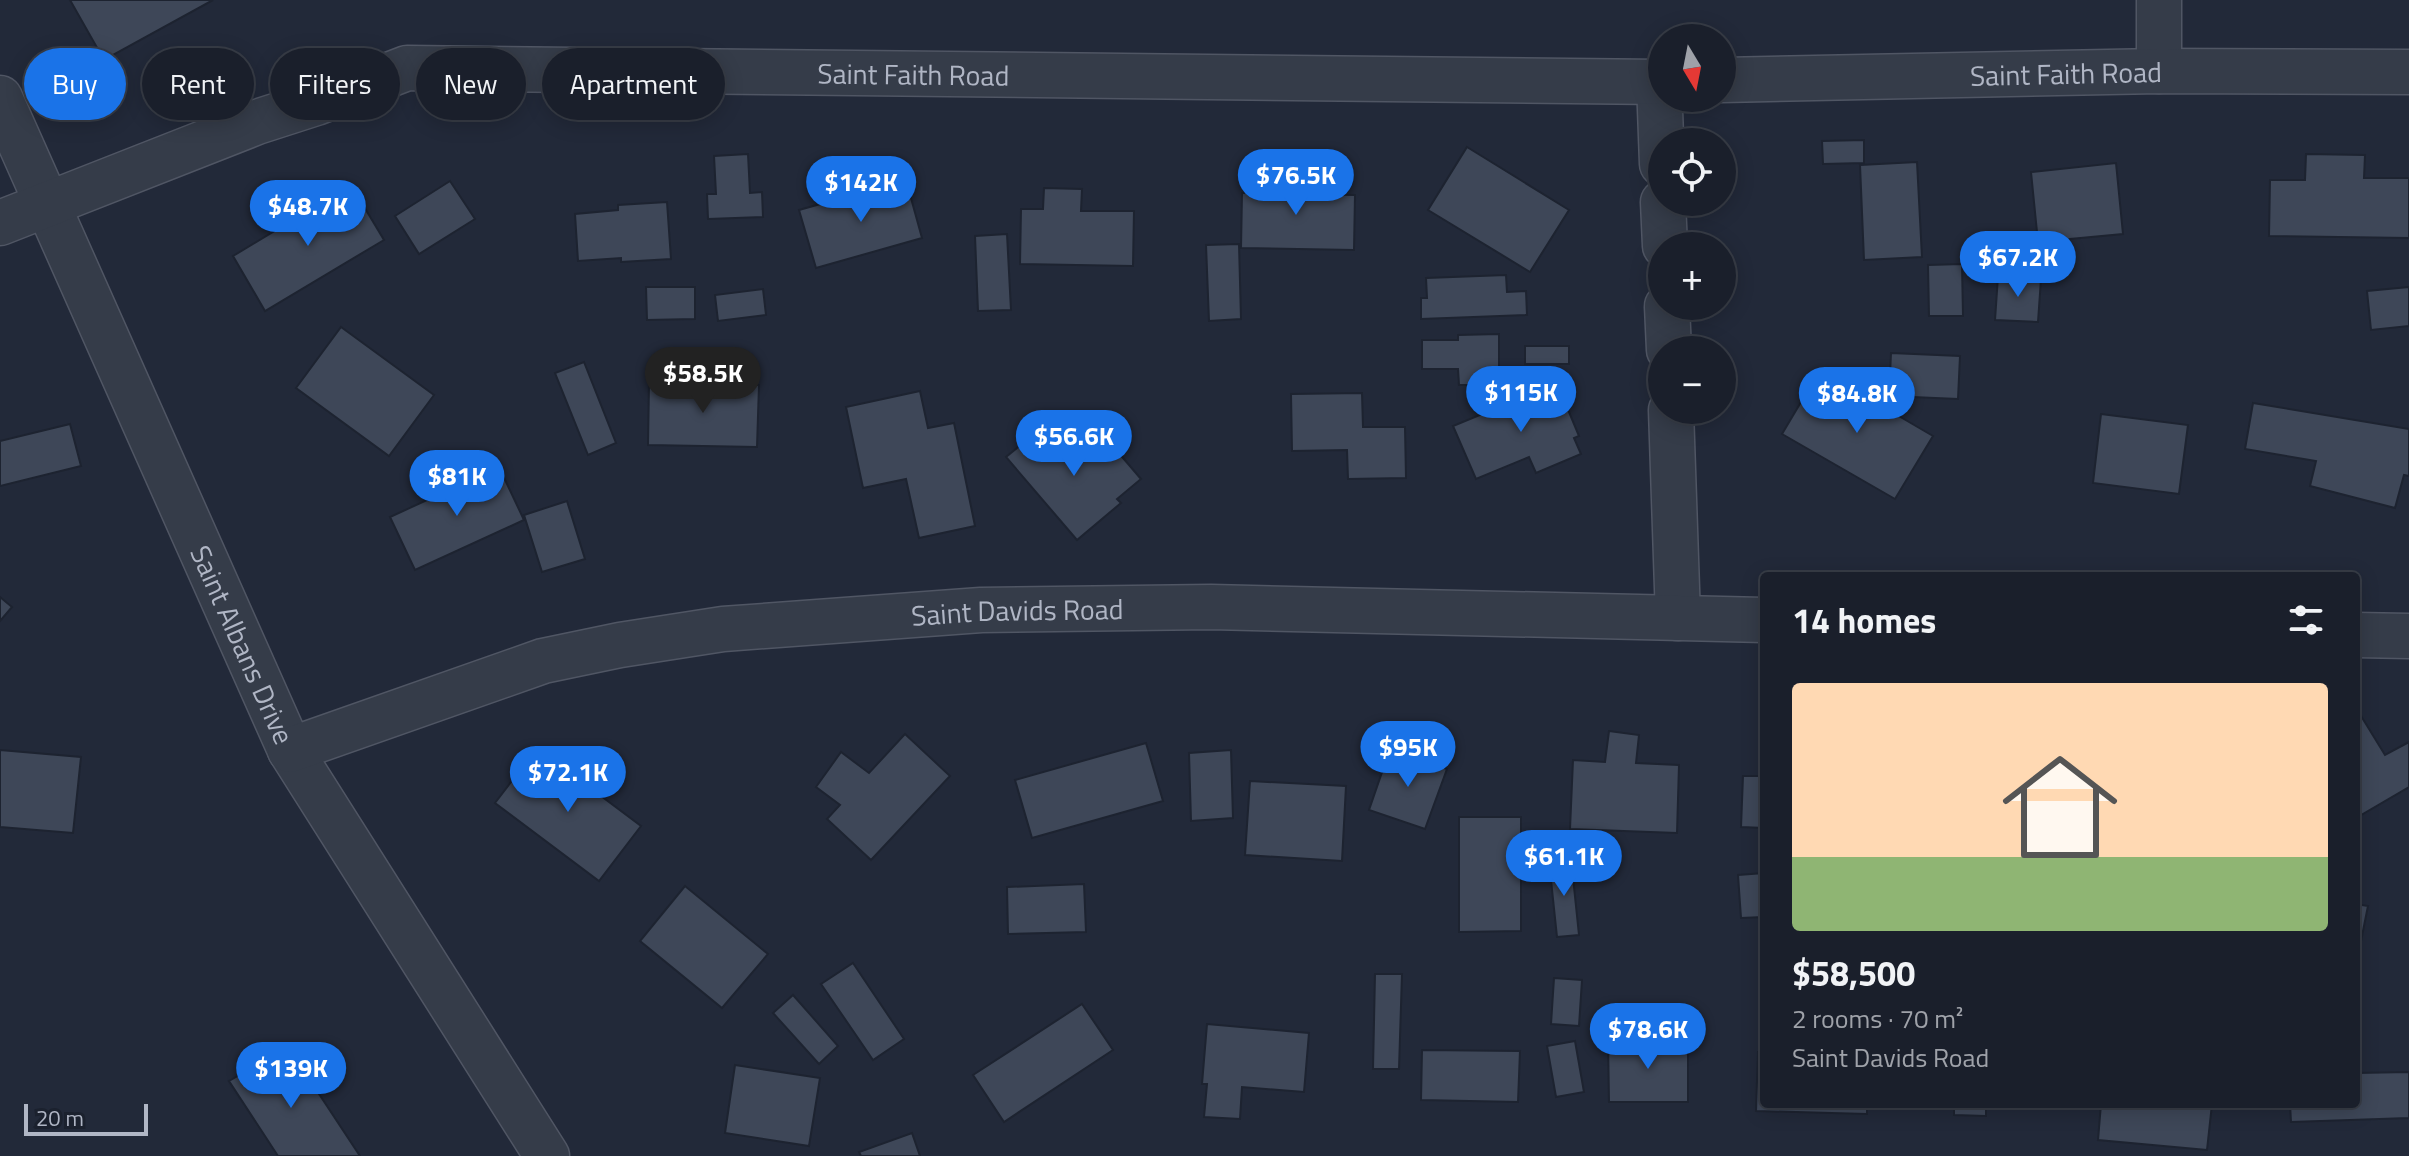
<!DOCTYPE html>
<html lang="en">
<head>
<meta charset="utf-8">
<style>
	:root { --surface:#1a1f2b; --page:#232733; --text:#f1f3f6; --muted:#9fa2a9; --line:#383d47; --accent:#1a73e8 }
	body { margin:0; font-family:"Titillium Web",sans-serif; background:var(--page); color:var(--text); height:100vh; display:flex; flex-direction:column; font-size:30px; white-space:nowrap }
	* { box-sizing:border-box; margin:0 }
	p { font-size:26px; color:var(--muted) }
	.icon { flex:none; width:44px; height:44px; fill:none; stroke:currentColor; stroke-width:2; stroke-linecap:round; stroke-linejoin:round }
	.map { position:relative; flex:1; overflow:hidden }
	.drawer { position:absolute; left:1760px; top:572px; width:600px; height:536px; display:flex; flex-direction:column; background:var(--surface); border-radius:8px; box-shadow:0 4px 20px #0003,0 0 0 2px var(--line) }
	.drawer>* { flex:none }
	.guide { position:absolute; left:24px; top:48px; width:760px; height:72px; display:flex; gap:16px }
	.needle { width:52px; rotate:170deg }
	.fabs { position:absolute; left:1648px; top:24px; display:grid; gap:16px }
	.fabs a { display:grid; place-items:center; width:88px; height:88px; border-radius:50%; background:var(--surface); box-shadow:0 4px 20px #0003,0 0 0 2px var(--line); font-size:40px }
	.scale { position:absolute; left:24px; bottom:20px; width:124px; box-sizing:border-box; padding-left:8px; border:4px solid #b0b6c5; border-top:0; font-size:22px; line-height:28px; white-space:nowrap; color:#b0b6c5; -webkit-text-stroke:6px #1b212e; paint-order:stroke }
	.price { position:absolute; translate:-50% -68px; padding:0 18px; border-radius:28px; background:var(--accent); color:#fff; font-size:26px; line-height:52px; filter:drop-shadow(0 2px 4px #0008) }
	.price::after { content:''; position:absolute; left:50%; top:48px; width:24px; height:18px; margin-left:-12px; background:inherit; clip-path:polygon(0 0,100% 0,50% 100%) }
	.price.selected { background:#222; color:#fff }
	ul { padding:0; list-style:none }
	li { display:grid; align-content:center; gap:16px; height:424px; padding:0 32px }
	li span { display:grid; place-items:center; height:248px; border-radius:8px; color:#555 }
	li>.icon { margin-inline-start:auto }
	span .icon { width:144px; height:144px; fill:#fffc; stroke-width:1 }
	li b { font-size:34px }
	h2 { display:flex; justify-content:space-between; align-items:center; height:96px; padding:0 32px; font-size:34px }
	.pill { padding:0 28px; border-radius:36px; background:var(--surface); box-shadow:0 4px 20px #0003,0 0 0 2px var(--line); font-size:28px; line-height:72px }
	.pill.selected { background:var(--accent); color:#fff }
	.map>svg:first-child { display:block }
	.building { fill:#3e4758; stroke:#1d2330; stroke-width:2 }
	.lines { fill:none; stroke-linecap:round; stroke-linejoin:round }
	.minor-casing { stroke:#505664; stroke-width:47 }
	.minor { stroke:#353c49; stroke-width:44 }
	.labels { text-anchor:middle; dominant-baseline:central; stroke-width:6; stroke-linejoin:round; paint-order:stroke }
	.street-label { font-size:28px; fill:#b0b6c5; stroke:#1b212e }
</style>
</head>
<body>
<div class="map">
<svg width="2409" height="1156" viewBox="0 0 2409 1156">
	<rect width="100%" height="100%" fill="#222939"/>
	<!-- building -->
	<g class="building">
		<polygon points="70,0 213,0 104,60"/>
		<polygon points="1864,140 1864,163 1823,164 1822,141"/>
		<polygon points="1467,147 1569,210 1530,272 1428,210"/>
		<polygon points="748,154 750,193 762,192 763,217 708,219 707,194 716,194 714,156"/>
		<polygon points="2306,154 2365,155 2364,178 2409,178 2409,238 2269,236 2270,180 2305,180"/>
		<polygon points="1917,162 1922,257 1864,260 1860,165"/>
		<polygon points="2116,163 2123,234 2038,242 2031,172"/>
		<polygon points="1265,172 1303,173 1303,194 1355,195 1354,250 1241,248 1242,193 1265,193"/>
		<polygon points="906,180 922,238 816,268 799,210"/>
		<polygon points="450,181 475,219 419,254 395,216"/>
		<polygon points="351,185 384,240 265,311 233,256"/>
		<polygon points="1044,188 1082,189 1081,211 1134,211 1133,266 1020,264 1021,209 1043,209"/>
		<polygon points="667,202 671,259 621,262 621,258 578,261 575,214 618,210 618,205"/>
		<polygon points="1007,234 1011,310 978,311 975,236"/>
		<polygon points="1239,244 1241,319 1209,321 1206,245"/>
		<polygon points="1962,264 1963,316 1929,316 1928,265"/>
		<polygon points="1506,275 1507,292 1526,291 1527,315 1421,319 1421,298 1427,298 1426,278"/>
		<polygon points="1998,276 2041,279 2038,322 1995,320"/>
		<polygon points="646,287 695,287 695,319 647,320"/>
		<polygon points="2409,287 2409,326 2371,330 2367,291"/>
		<polygon points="763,289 766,315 718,321 715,295"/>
		<polygon points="341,327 434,395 389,456 296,388"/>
		<polygon points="1499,334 1499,385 1459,385 1458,369 1422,369 1422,340 1458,340 1458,335"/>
		<rect x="1525" y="346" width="44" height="18"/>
		<polygon points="1891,353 1960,356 1958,399 1889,396"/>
		<polygon points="584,362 616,443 588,455 555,373"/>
		<polygon points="1820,370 1933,436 1895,499 1782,434"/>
		<polygon points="649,383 759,385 757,447 648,445"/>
		<polygon points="1557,383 1579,436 1574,438 1581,454 1536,473 1529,457 1476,479 1453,426"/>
		<polygon points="920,391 928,428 954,423 975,526 919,538 906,479 863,488 846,407"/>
		<polygon points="1362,393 1363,427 1405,427 1406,478 1348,479 1347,450 1292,451 1291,394"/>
		<polygon points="2253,403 2409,429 2409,476 2404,475 2395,508 2310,486 2316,461 2245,449"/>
		<polygon points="2101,414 2188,425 2179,494 2093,483"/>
		<polygon points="1050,421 1082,458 1106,438 1141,479 1117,499 1121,503 1077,540 1006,457"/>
		<polygon points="70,424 81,466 0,486 0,441"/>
		<polygon points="499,467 524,520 415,570 390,517"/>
		<polygon points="567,501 585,559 542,572 524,515"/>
		<polygon points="0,597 12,607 0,621"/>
		<polygon points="2358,711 2385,755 2409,742 2409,787 2356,818 2356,712"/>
		<polygon points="1609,731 1639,735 1636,763 1679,765 1677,833 1570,829 1573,760 1605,762"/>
		<polygon points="905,734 950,776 871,860 827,819 840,805 816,787 841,752 869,773"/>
		<polygon points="1146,743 1163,801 1032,838 1015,780"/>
		<polygon points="537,748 641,826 599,881 495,803"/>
		<polygon points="1390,749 1447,769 1425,829 1369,810"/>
		<polygon points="0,750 81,757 73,833 0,827"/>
		<polygon points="1231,750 1233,818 1191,821 1189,753"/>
		<polygon points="1743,776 1764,776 1764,828 1741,827"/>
		<polygon points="1250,781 1346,786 1342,861 1245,855"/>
		<polygon points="1459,817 1521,817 1521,931 1459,932"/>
		<polygon points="1571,858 1579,935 1557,937 1549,861"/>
		<polygon points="1764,873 1764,917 1741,918 1738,875"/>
		<polygon points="1084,884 1086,932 1008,934 1007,887"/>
		<polygon points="685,886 768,954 722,1008 640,941"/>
		<polygon points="2356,904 2368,906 2360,946 2356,945"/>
		<polygon points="853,963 904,1039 873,1060 821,984"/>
		<polygon points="1375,974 1402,974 1399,1069 1373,1069"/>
		<polygon points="1554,978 1582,980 1579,1026 1551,1024"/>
		<polygon points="793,995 838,1046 819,1064 773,1013"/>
		<polygon points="1082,1004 1113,1050 1004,1122 973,1075"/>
		<polygon points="1207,1024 1309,1033 1304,1092 1242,1087 1240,1119 1204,1117 1207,1084 1202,1084"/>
		<polygon points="1688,1040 1688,1102 1609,1102 1608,1041"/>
		<polygon points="1575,1041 1584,1092 1556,1097 1547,1046"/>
		<polygon points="288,1047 360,1156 278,1156 229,1081"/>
		<polygon points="1422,1050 1520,1051 1518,1102 1421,1100"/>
		<polygon points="1758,1052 1764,1052 1764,1104 1867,1104 1867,1114 1756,1111"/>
		<polygon points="735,1065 820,1078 809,1146 725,1133"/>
		<polygon points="2409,1072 2409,1118 2291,1122 2290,1104 2356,1104 2356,1073"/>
		<polygon points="1954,1104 1986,1104 1986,1116 1954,1115"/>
		<polygon points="2101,1104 2212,1104 2207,1150 2098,1140"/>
		<polygon points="912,1133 920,1156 861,1156 859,1152"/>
	</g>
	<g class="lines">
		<defs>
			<g id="minor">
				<polyline points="2159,0 2159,71"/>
				<path id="s1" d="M1722,80L2159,71L2409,72"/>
				<polyline points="1659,82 1662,164"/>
				<path id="s2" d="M0,98L290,750L547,1156"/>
				<polyline points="1663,202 1665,246"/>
				<path id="s3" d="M0,223L257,122L316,103L407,68L1662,82"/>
				<polyline points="1667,306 1669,350"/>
				<polyline points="1671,410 1678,618"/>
				<polyline points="2356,635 2409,636"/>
				<path id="s4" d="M290,750L543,661L620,645L723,629L981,610L1211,607L1764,620"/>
			</g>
		</defs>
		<!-- minor casing -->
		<use href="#minor" class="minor-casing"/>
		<!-- minor -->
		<use href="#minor" class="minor"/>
	</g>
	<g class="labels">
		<!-- street labels -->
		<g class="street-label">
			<text stroke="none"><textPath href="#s1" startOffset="344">Saint Faith Road</textPath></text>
			<text stroke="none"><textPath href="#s3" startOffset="942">Saint Faith Road</textPath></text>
			<text stroke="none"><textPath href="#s4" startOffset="746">Saint Davids Road</textPath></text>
			<text stroke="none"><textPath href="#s2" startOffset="598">Saint Albans Drive</textPath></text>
		</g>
	</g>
</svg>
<div class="fabs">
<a><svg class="needle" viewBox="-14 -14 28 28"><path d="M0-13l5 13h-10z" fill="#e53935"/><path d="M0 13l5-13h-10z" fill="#9fa2a9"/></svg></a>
<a><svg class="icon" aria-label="locate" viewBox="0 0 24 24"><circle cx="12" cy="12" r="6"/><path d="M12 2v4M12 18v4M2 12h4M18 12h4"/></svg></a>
<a>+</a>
<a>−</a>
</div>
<div class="scale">20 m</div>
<b class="price" style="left:1296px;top:217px">$76.5K</b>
<b class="price" style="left:861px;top:224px">$142K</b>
<b class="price" style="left:308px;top:248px">$48.7K</b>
<b class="price" style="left:2018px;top:299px">$67.2K</b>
<b class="price selected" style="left:703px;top:415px">$58.5K</b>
<b class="price" style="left:1521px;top:434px">$115K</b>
<b class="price" style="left:1857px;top:435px">$84.8K</b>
<b class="price" style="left:1074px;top:478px">$56.6K</b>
<b class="price" style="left:457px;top:518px">$81K</b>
<b class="price" style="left:1408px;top:789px">$95K</b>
<b class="price" style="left:568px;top:814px">$72.1K</b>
<b class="price" style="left:1564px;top:898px">$61.1K</b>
<b class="price" style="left:1648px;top:1071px">$78.6K</b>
<b class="price" style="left:291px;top:1110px">$139K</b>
<div class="guide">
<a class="pill selected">Buy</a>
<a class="pill">Rent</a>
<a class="pill">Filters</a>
<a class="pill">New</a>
<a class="pill">Apartment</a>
</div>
<section class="drawer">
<h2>14 homes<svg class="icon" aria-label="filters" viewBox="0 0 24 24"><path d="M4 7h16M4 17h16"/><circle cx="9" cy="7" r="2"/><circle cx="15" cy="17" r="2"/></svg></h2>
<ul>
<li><span style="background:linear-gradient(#ffd9b3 70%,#8fb573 0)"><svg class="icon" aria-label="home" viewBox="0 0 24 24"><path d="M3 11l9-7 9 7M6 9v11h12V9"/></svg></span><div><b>$58,500</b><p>2 rooms · 70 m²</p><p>Saint Davids Road</p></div></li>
</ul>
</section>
</div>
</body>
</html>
